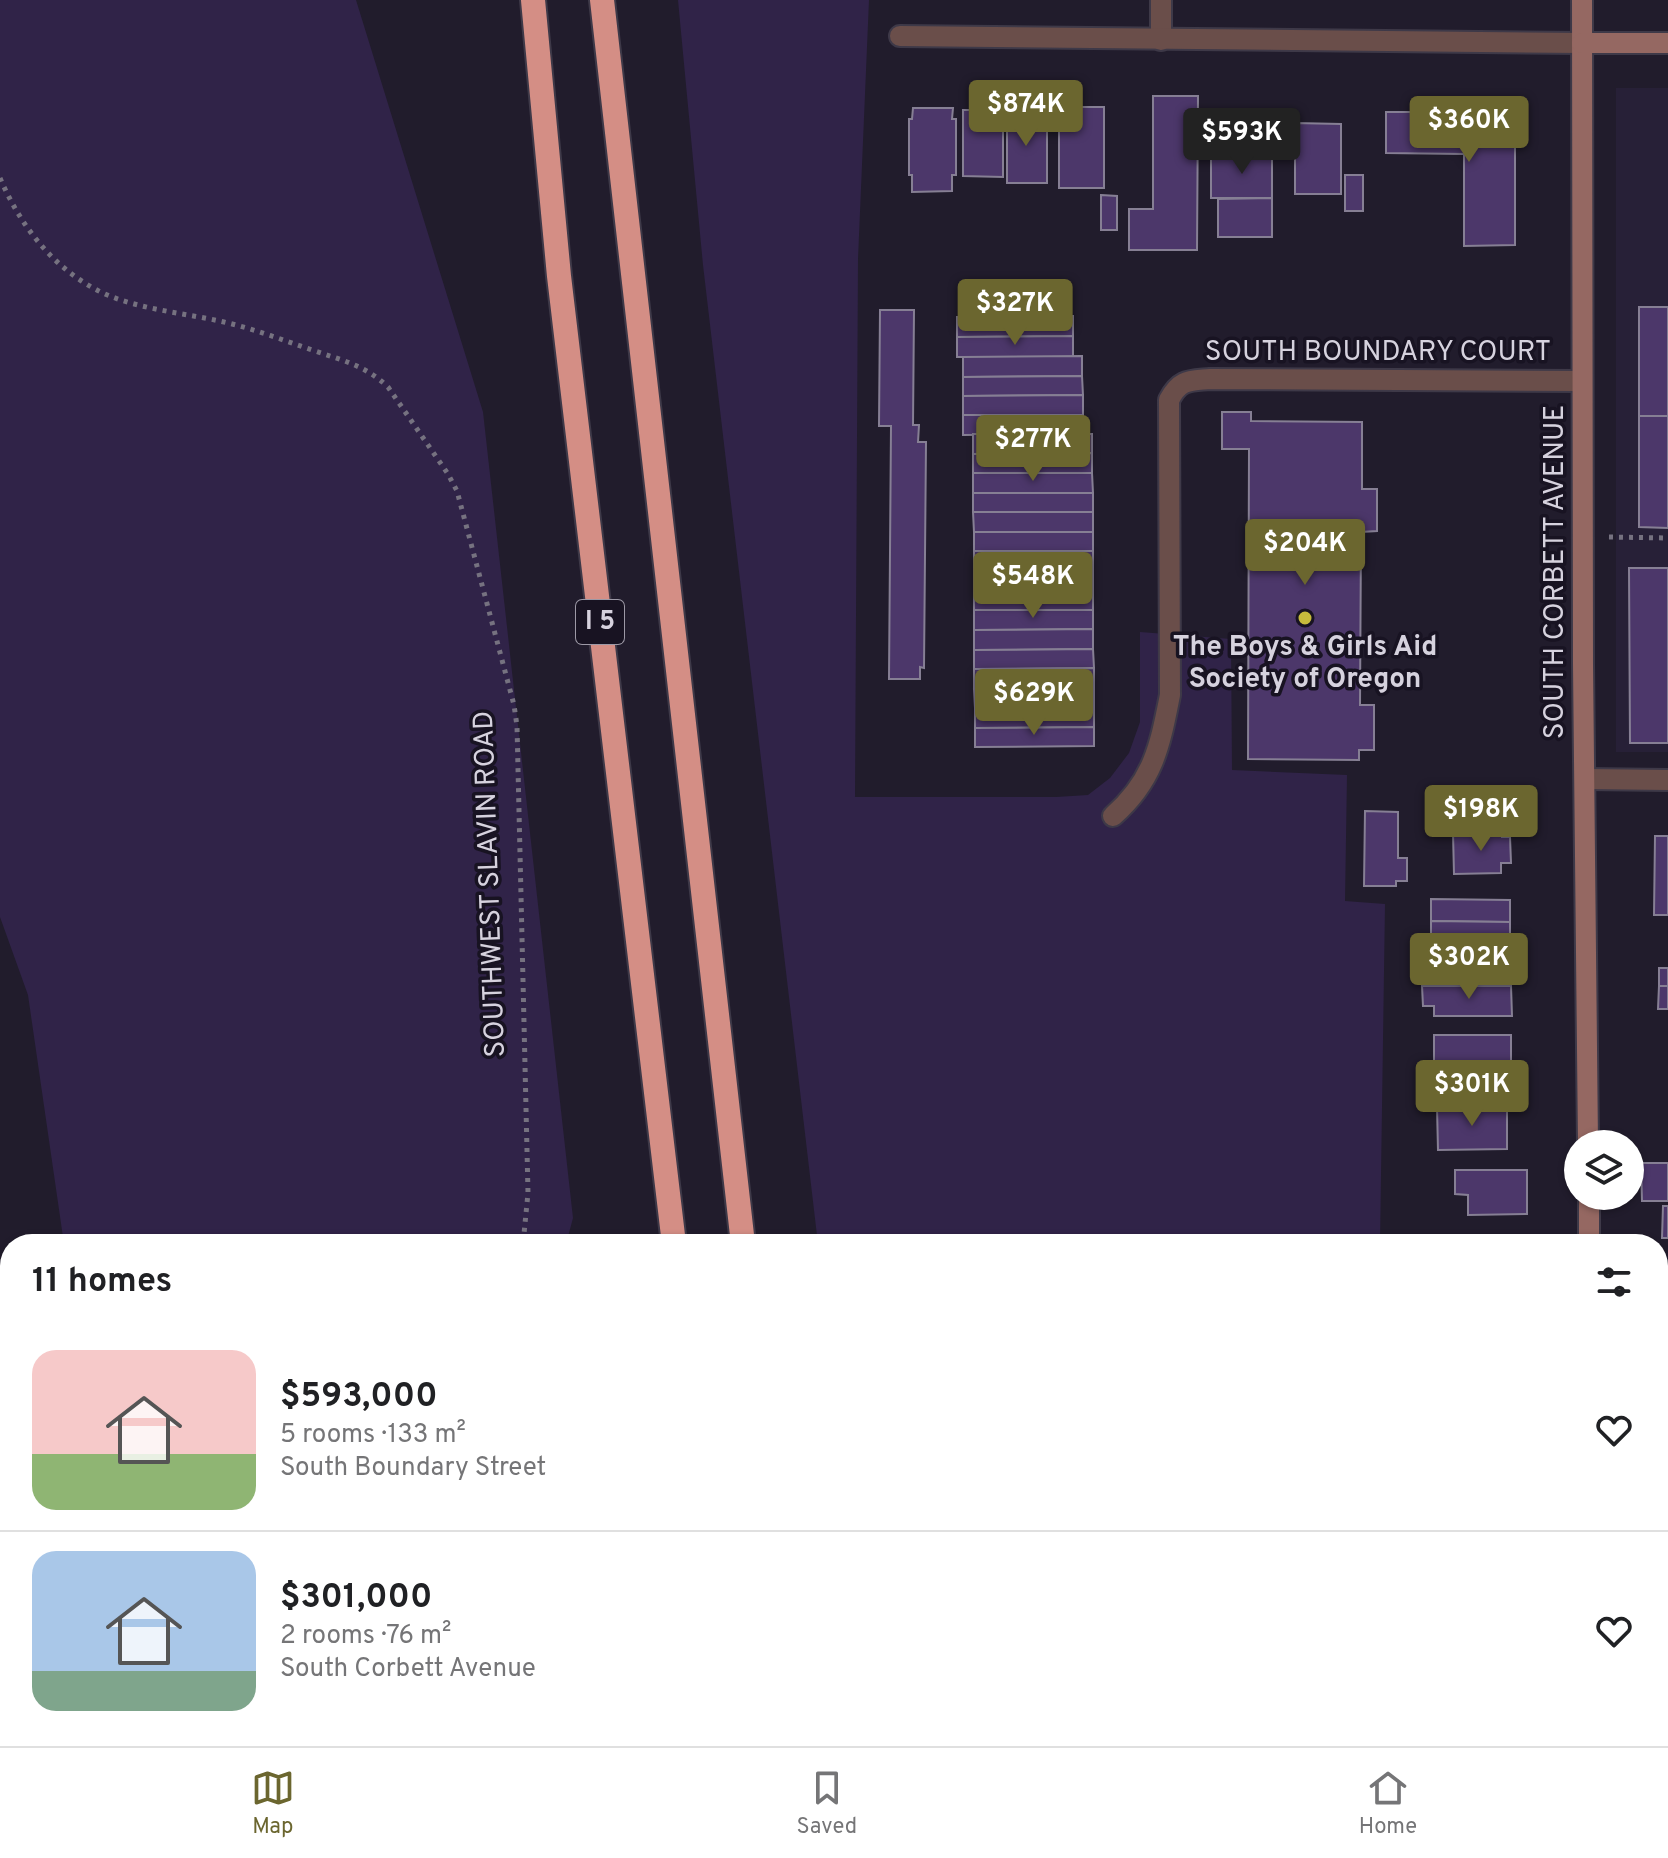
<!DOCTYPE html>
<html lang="en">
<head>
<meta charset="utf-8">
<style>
	:root { --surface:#fff; --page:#f2f2f2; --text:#202124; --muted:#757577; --line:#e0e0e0; --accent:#6b662f }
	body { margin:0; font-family:Overpass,sans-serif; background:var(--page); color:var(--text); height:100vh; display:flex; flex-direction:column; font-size:30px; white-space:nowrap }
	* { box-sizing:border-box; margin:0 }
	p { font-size:26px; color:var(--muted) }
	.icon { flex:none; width:44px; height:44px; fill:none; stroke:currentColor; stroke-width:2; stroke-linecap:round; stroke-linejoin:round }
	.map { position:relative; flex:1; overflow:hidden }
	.details { position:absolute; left:0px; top:1234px; width:1668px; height:512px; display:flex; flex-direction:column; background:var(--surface); border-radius:32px 32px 0 0; box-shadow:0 2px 6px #0004 }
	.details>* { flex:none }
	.buttons { position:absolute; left:1564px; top:1130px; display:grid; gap:16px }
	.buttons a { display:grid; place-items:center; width:80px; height:80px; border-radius:50%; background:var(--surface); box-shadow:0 2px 6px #0004; font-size:40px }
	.price { position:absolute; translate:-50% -68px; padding:0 18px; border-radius:8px; background:var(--accent); color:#fff; font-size:26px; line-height:52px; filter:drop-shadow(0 2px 4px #0008) }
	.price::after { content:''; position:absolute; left:50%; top:48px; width:24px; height:18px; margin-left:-12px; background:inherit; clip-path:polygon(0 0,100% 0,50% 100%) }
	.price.selected { background:#222; color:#fff }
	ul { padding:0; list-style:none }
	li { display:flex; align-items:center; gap:24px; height:200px; padding:0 32px }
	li+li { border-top:2px solid var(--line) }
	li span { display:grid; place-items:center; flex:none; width:224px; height:160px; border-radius:24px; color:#555 }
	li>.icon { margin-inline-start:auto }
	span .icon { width:96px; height:96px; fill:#fffc; stroke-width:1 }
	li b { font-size:34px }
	h2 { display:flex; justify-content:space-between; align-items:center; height:96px; padding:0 32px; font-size:34px }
	.dock { display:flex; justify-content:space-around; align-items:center; height:112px; border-top:2px solid var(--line); background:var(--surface); font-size:22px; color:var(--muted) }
	.dock a { display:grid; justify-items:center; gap:4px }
	.dock .selected { color:var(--accent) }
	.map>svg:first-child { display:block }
	.built { fill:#272037 }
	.green { fill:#302348 }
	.building { fill:#4c376a; stroke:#867f94; stroke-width:2 }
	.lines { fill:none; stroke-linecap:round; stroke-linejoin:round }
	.lane-casing { stroke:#3e3948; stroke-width:24 }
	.street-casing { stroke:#3e3948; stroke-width:24 }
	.secondary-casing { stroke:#3e3948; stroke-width:24 }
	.primary-casing { stroke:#3e3948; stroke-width:24 }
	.highway-casing { stroke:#3e3948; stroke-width:28 }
	.path { stroke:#767280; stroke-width:5; stroke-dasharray:4 6; stroke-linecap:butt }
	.lane { stroke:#6a4e4a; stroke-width:20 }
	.street { stroke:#6a4e4a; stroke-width:20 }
	.secondary { stroke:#956862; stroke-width:20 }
	.primary { stroke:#b67c74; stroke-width:20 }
	.highway { stroke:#d48e85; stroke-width:24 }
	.poi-dot { fill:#c7bb3c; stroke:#181322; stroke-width:3 }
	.labels { text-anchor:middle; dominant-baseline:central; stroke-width:7; stroke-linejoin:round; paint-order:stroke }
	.shield { fill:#181322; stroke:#9d99a6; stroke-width:2 }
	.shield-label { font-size:26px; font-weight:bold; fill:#d6d2de }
	.street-label { font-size:28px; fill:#d6d2de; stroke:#181322 }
	.poi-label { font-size:28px; font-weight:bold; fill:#d6d2de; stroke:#181322 }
</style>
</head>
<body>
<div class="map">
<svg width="1668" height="1746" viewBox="0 0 1668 1746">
	<rect width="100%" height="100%" fill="#211c2c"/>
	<!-- built -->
	<rect class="built" x="1616" y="88" width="52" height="664"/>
	<!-- green -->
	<g class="green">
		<polygon points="0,0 356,0 483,412 573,1218 566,1244 64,1244 28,995 0,917"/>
		<polygon points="678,0 869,0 858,259 855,797 1056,797 1088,795 1110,778 1129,753 1140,722 1140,632 1231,639 1232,770 1347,775 1345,901 1385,904 1380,1244 818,1244 703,265"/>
		<polygon points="137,1736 529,1736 531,1746 139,1746"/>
		<polygon points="914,1736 1371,1736 1371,1746 917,1746"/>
	</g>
	<!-- building -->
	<g class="building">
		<polygon points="1153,96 1198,96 1197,250 1129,250 1129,209 1153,209"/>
		<rect x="1059" y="107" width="45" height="81"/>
		<polygon points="913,108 953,108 952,119 956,119 956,175 952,175 952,191 912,192 912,175 909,175 909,119 912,119"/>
		<polygon points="1007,108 1030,108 1030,119 1047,118 1047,183 1007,183"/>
		<polygon points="963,110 1003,110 1003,177 963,176"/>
		<polygon points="1386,112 1515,112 1515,245 1464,246 1464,154 1386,153"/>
		<rect x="1216" y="114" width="56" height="40"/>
		<polygon points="1295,123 1341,124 1341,194 1295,194"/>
		<rect x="1211" y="154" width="61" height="44"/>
		<rect x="1345" y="175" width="18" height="36"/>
		<polygon points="1101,195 1117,196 1117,230 1101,230"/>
		<polygon points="1272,198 1272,237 1218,237 1218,199"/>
		<polygon points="1015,303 1039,303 1038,316 1073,316 1073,336 957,337 957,317 1016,317"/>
		<rect x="1639" y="307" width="29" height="109"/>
		<polygon points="880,310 914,310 913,425 919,425 918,442 926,442 924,668 920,667 920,679 889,679 891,426 879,426"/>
		<polygon points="1073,336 1073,357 957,357 957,337"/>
		<polygon points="1082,356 1082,376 963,377 963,357"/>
		<polygon points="1082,376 1083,395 963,396 963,377"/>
		<polygon points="1083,395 1083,415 963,415 963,396"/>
		<polygon points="1222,412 1251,412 1251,421 1362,422 1362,489 1377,489 1377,531 1361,532 1360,705 1374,705 1374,750 1359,750 1359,760 1248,759 1249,449 1222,449"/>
		<polygon points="963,415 1083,415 1083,434 963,435"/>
		<polygon points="1639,416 1668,416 1668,528 1639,527"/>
		<polygon points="973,434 1092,434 1092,453 973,454"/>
		<polygon points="1092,453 1092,473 973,473 973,454"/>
		<polygon points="973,473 1092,473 1093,493 973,493"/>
		<rect x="973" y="493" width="120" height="19"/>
		<polygon points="973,512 1093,512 1093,532 974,532"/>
		<rect x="974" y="532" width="119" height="19"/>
		<rect x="974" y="551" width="119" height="20"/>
		<polygon points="1629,568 1668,568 1668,743 1630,743"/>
		<polygon points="974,571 1093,571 1093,590 974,591"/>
		<polygon points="1093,590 1093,610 974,610 974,591"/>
		<polygon points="974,610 1093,610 1093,629 974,630"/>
		<polygon points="1093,629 1093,649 974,650 974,630"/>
		<polygon points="1093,649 1094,668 974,669 974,650"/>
		<polygon points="1094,668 1094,688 974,689 974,669"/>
		<polygon points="1094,688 1094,707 975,708 974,689"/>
		<polygon points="1094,707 1094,727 975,728 975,708"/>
		<polygon points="1094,727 1094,746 975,747 975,728"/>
		<polygon points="1365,811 1398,812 1398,858 1407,858 1407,881 1396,881 1396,886 1364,886"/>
		<polygon points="1502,832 1502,837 1510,837 1511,863 1501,863 1501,873 1454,874 1453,833"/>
		<polygon points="1655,836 1668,836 1668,915 1654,915"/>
		<polygon points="1431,899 1510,900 1510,922 1431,921"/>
		<polygon points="1431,921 1510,922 1510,944 1431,943"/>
		<polygon points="1511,958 1511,986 1422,986 1422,968 1434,968 1434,959"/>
		<rect x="1659" y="968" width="9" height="18"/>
		<polygon points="1422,986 1511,986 1512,1016 1434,1016 1434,1006 1423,1006"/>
		<polygon points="1659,986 1668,986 1668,1009 1658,1009"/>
		<polygon points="1434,1035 1511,1035 1511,1082 1459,1082 1459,1092 1441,1092 1441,1082 1434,1081"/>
		<polygon points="1507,1106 1507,1149 1438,1150 1437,1107"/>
		<polygon points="1641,1163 1668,1163 1668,1201 1642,1201"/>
		<polygon points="1455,1170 1527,1170 1527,1214 1468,1215 1468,1195 1455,1194"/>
		<polygon points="1663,1206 1668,1206 1668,1238 1662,1238"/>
		<rect x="1658" y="1348" width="10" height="44"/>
		<polygon points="1668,1422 1668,1484 1658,1484 1658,1423"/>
		<polygon points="1667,1608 1668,1649 1658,1649 1658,1619 1667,1619"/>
		<rect x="1658" y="1658" width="10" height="45"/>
		<polygon points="1658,1729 1668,1729 1668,1746 1648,1746 1648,1736 1658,1736"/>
		<polygon points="1516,1736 1517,1746 1442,1746 1442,1737"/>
	</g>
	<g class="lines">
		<defs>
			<g id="lane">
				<polyline points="534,1736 544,1746"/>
				<polyline points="278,1746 281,1736"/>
			</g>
			<g id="street">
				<polyline points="1161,0 1161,40"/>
				<polyline points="900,36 1582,43"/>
				<polyline points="1586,779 1668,780"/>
				<path d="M1113,816C1154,780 1160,745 1170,695L1169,400C1180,379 1189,381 1210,379L1582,381"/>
				<polyline points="1658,1553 1668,1553"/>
			</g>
			<g id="secondary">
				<polyline points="1582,0 1583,664 1588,1144"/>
				<polyline points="1582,43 1668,43"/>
				<polyline points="1589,1196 1589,1244"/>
				<polyline points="1592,1736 1593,1746"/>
			</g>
			<g id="primary">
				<polyline points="0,1288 10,1366"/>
				<polyline points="69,1736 74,1746"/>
			</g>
			<g id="highway">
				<polyline points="533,0 559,276 674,1244"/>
				<polyline points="602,0 743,1244"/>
				<polyline points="712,1736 713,1746"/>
				<polyline points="788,1736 789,1746"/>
			</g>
		</defs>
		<!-- lane casing -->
		<use href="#lane" class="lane-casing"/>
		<!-- street casing -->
		<use href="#street" class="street-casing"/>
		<!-- secondary casing -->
		<use href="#secondary" class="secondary-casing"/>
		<!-- primary casing -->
		<use href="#primary" class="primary-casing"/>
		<!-- highway casing -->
		<use href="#highway" class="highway-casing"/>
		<!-- path -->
		<g class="path">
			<path d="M0,178C21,227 55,271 105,294C142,310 185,313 224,322C254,329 283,340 312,350C341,360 365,365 388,387L448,474L457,491L514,705L517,726L528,1193L523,1244"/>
			<polyline points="1609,537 1668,538"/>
		</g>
		<!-- lane -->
		<use href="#lane" class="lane"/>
		<!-- street -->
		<use href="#street" class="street"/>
		<!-- secondary -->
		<use href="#secondary" class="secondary"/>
		<!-- primary -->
		<use href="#primary" class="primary"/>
		<!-- highway -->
		<use href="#highway" class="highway"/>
	</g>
	<!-- markers -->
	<circle class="poi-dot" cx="1305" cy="618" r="8"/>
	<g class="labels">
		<!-- shield labels -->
		<rect class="shield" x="576" y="600" width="48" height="44" rx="6"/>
		<g class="shield-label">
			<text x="600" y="622">I 5</text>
		</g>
		<!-- street labels -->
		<g class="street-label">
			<text x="1378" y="353">SOUTH BOUNDARY COURT</text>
			<text transform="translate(1556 572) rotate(-90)">SOUTH CORBETT AVENUE</text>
			<text transform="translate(491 884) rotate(-92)">SOUTHWEST SLAVIN ROAD</text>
		</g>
		<!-- poi labels -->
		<g class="poi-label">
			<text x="1305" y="648">The Boys &amp; Girls Aid<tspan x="1305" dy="32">Society of Oregon</tspan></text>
		</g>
	</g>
</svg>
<div class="buttons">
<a><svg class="icon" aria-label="layers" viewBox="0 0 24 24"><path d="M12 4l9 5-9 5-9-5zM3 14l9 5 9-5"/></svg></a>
</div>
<b class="price" style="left:1026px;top:148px">$874K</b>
<b class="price" style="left:1469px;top:164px">$360K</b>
<b class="price selected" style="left:1242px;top:176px">$593K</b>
<b class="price" style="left:1015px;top:347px">$327K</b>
<b class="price" style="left:1033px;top:483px">$277K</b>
<b class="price" style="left:1305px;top:587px">$204K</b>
<b class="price" style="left:1033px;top:620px">$548K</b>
<b class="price" style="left:1034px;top:737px">$629K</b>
<b class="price" style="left:1481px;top:853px">$198K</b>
<b class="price" style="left:1469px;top:1001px">$302K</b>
<b class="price" style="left:1472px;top:1128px">$301K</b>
<section class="details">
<h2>11 homes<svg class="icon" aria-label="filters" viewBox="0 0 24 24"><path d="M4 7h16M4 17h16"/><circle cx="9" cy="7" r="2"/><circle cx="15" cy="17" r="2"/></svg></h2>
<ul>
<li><span style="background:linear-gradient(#f6c9c9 65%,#8fb573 0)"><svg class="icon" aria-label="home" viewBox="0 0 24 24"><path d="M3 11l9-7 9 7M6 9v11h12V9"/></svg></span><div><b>$593,000</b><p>5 rooms · 133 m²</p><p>South Boundary Street</p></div><svg class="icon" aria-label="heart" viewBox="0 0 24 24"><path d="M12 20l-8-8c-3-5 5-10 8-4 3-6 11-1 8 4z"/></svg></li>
<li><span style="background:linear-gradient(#a9c7e8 75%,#7fa58c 0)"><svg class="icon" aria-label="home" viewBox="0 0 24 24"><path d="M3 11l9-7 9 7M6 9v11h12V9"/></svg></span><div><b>$301,000</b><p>2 rooms · 76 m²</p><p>South Corbett Avenue</p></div><svg class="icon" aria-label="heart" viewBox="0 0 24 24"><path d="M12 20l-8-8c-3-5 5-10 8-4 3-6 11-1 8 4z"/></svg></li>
</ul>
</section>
</div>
<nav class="dock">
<a class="selected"><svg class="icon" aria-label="map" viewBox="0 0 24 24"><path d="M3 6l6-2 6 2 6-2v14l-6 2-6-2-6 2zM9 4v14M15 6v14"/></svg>Map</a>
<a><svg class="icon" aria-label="saved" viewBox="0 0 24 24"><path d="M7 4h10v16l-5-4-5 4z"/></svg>Saved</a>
<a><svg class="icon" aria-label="home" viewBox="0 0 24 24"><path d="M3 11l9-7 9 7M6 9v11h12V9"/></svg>Home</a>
</nav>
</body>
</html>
